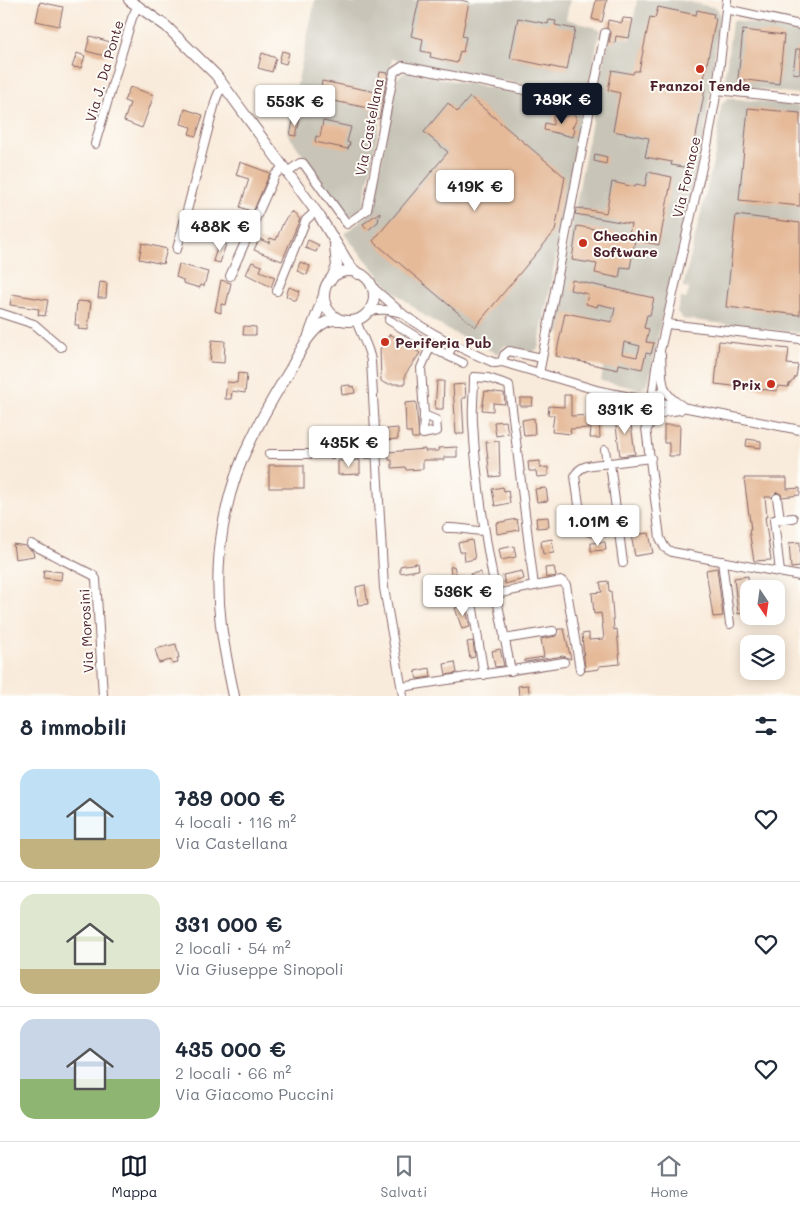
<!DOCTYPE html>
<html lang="it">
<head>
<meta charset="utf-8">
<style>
	:root { --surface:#fff; --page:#f6f6f7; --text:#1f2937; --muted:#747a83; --line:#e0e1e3; --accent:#111827 }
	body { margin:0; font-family:Mali,sans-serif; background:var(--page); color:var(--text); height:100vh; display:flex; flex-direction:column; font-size:19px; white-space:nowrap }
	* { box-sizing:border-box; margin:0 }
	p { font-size:16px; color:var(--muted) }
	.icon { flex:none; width:28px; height:28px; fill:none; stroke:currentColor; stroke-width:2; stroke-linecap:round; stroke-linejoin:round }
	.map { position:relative; height:696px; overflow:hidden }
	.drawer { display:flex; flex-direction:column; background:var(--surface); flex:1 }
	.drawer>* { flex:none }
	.needle { width:32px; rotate:167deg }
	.buttons { position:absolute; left:740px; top:580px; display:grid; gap:10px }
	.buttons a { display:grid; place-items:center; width:45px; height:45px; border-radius:10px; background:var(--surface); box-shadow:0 2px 12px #0003; font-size:25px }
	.price { position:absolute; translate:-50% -42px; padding:0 11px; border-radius:5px; background:#fff; color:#222; font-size:16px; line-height:32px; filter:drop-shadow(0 1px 2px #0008) }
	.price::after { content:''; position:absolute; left:50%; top:30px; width:15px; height:11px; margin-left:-8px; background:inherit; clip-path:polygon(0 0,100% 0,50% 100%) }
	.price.on { background:var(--accent); color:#fff }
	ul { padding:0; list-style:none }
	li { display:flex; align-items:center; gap:15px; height:125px; padding:0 20px }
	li+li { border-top:1px solid var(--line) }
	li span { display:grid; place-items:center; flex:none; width:140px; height:100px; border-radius:15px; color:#555 }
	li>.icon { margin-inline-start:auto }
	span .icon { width:60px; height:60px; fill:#fffc; stroke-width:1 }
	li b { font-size:21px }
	h2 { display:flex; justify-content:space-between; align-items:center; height:60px; padding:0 20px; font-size:21px }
	.menu { display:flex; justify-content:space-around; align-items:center; height:70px; border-top:1px solid var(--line); background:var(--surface); font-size:14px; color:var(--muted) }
	.menu a { display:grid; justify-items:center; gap:2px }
	.menu .on { color:var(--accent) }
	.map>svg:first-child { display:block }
	.industrial { fill:#c8c4b8 }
	.building { fill:#e5ba99; fill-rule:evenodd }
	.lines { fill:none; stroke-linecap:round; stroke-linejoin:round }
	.minor-casing { stroke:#876669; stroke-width:10 }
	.major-casing { stroke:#876669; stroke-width:12 }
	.minor { stroke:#fff; stroke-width:8 }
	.major { stroke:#fff; stroke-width:10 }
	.poi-dot { fill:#c8321e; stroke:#fdfcf7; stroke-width:2 }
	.labels { text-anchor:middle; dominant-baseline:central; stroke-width:4; stroke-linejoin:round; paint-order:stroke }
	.street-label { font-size:14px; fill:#4a1f2b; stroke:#fdfcf7 }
	.poi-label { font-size:14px; font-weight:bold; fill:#4a1f2b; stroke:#fdfcf7; text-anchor:start }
</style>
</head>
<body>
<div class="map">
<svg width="800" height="696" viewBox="0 0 800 696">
	<rect width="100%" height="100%" fill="#fdfcf7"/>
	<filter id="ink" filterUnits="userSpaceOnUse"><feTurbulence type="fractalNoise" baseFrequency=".02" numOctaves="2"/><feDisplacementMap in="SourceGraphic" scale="10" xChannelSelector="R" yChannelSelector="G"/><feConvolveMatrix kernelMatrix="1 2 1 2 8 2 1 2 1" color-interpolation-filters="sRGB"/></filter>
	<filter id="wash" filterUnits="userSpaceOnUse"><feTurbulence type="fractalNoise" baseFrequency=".0096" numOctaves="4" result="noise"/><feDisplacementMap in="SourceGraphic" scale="20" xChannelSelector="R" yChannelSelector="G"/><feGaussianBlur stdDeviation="1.12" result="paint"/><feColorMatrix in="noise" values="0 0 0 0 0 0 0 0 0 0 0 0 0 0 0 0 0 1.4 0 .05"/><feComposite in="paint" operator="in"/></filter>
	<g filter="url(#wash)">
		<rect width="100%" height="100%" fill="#f9ebdb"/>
		<!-- industrial -->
		<g class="industrial">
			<polygon points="315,0 335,0 355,4 356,0 570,0 566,19 600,29 587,97 392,59 363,208 349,217 347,217 287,133"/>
			<polygon points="637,0 680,0 717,8 720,14 703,144 660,326 649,380 645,386 640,389 601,381 608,343 551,331 609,35 630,39"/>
			<polygon points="735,20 800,32 800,94 731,86 725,78 732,23"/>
			<polygon points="406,72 579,105 584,113 538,349 532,352 505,345 498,354 450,331 425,316 390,288 344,234 371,213 398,77"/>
			<polygon points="728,98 800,106 800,333 683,319 677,312 681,298 686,299 689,290 688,288 683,287 716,150 721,105"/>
		</g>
		<g id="blocks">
			<!-- building -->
			<g class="building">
				<polygon points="419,0 460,0 469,2 462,36 466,37 463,52 460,51 457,63 430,57 431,53 421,51 423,39 411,36"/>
				<polygon points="596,0 607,0 602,22 592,19"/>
				<polygon points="40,2 63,7 59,26 36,21"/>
				<polygon points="658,7 696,15 697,10 714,14 713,18 716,18 703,84 702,89 705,89 690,168 671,165 672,162 645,157 649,138 613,131 620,93 608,90 612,70 633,74 634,71 639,71 650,17 655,18"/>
				<polygon points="518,18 548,24 549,20 556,21 555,25 575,29 567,70 510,58"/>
				<polygon points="623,18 633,19 629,38 616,36 615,43 609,42 611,34 607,28 608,20 622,23"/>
				<polygon points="743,30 784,35 779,84 738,79"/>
				<polygon points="90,36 110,42 105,56 86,51"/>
				<polygon points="796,49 800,49 800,74 793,73"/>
				<polygon points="282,51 289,53 286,64 279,62"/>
				<polygon points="77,53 85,56 81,68 72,67"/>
				<polygon points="262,53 276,58 272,72 258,68"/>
				<polygon points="380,72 388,73 379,119 371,117 373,109 319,98 322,81 376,92"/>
				<polygon points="130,87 154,95 142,128 124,121 130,103 124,101"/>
				<polygon points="470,97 565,177 555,231 475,327 373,241 448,152 424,132 448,103 457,112"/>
				<polygon points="748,108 800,113 800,206 739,200"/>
				<polygon points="185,109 203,115 196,136 189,134 191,127 181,124"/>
				<polygon points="556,113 561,113 564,117 572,114 576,116 576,121 572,128 575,129 573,137 544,130 545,123 553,125 553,116"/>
				<polygon points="294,117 300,119 296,136 290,135"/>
				<polygon points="323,121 351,127 347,142 350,143 348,149 315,142 316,136 320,137"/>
				<polygon points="595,154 607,157 606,164 594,161"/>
				<polygon points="240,162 270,173 253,212 240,207 249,179 236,175"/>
				<polygon points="648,172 672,177 659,245 635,240 630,268 621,267 619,278 595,273 597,264 572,260 577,226 629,235 631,224 575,214 577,208 606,213 612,182 635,187 636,184 645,186"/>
				<polygon points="292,212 300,219 282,261 254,250 259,239 269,243 270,238 276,240 284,221"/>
				<polygon points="380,212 378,222 368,230 363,224"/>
				<polygon points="736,215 800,223 800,315 726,307"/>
				<polygon points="204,217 221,223 218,234 207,231 206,234 199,232"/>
				<polygon points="238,221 247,224 243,232 240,231 237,240 232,238"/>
				<polygon points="308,240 319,245 316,252 305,248"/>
				<polygon points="219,242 226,244 220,263 213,261"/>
				<polygon points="142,243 167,249 163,264 139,259"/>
				<polygon points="252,262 262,266 260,271 275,277 271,287 246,274"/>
				<polygon points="300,262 310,266 307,275 297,271"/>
				<polygon points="179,264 208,272 204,286 200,285 200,288 183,283 183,280 176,277"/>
				<polygon points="221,280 231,283 226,305 221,304 221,313 215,311"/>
				<path d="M572,280L654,298L650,315H647L644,328L649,329L646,342L654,343L651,354L646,353L642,369L619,364L618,370L556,356L565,313L612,322L615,308L598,304L597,307L586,304L588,294L570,290ZM624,342L640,346L637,357L622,354Z"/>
				<polygon points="100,282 107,283 106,298 98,298"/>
				<polygon points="289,287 300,291 296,301 286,296"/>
				<polygon points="12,294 48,300 45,316 38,315 39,309 10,305"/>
				<polygon points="77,301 91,302 88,330 78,329 79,325 75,325"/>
				<polygon points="244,326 256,327 256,335 243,335"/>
				<polygon points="390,334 420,353 405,375 405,384 386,384 381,381 380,349"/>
				<polygon points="212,340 225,341 224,363 210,362"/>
				<polygon points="719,341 789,349 787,364 798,365 796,377 795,377 794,380 789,384 788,387 778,386 777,391 715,384"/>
				<polygon points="238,373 247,374 245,393 232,391 231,399 225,399 227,382 237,383"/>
				<polygon points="437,381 444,381 443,409 435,409"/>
				<polygon points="465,384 466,398 462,398 464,434 456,434 453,385"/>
				<polygon points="350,385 350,387 354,386 355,393 342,395 341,386"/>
				<polygon points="485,391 504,393 505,404 493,403 493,411 482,410"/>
				<polygon points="564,395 571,395 571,416 599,415 600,438 590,438 591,428 570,429 571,434 552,432 554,415 548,415 549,406 564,407"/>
				<polygon points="520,398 533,398 532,406 520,406"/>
				<polygon points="416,402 419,438 412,438 411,432 406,432 405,403"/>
				<polygon points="628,413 628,417 630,417 635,454 620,456 615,419 618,418 618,414"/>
				<polygon points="534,418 535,435 524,436 522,420"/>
				<polygon points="506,421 508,434 496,436 494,422"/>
				<polygon points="664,425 680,425 679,456 669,456 669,443 664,443"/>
				<polygon points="398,428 398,439 387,440 387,429"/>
				<polygon points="747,439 761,441 761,448 746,446"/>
				<polygon points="499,441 500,476 490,477 486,442"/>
				<polygon points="457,447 457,457 444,457 444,460 423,460 423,469 406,470 405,467 392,468 392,460 389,460 388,452 425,449 425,451 439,451 438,448"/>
				<polygon points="360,460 360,474 338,475 338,461"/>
				<polygon points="540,461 540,468 548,467 548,476 537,477 536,471 529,471 528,462"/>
				<rect x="269" y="465" width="35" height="23"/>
				<polygon points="744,478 787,478 787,489 800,488 800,495 782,497 781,494 777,492 772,497 765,497 767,517 765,517 771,560 754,561 749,530 751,530"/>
				<polygon points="503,487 504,491 508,490 510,503 495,506 492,489"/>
				<polygon points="546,488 548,501 537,502 535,489"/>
				<polygon points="548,517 549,527 537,528 536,518"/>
				<polygon points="517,519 519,530 497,534 496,523"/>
				<polygon points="649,533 653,553 635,556 631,535"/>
				<polygon points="552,539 554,553 543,554 541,541"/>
				<polygon points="472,540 475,559 465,561 464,552 460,552 458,543"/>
				<polygon points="605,542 606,550 591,551 591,543"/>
				<polygon points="800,542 800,567 791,568 789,543"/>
				<polygon points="13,544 26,546 33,552 34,556 15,559"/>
				<polygon points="514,546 516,557 501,560 499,549"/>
				<polygon points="417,563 418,570 400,573 400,566"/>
				<polygon points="454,566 457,578 471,576 470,574 481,572 486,603 481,604 477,586 454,593 450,567"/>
				<polygon points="554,567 556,576 546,578 545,568"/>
				<polygon points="717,568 723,616 713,617 706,570"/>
				<polygon points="44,570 62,572 61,580 43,578"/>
				<polygon points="522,571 524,579 505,584 503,575"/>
				<polygon points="748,576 749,589 749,612 738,614 734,578"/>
				<polygon points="608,581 609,591 611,591 614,630 617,629 620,664 599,666 599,669 585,671 582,634 589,633 589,640 604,639 601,613 594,614 592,593 602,592 600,582"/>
				<polygon points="365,585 368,604 358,605 356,587"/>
				<polygon points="465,605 470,627 462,629 455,608"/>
				<polygon points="558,629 564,629 571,659 563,656 525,662 524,660 544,657 541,639 556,636"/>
				<polygon points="473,641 475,657 470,658 467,642"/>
				<polygon points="176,644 179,658 177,658 178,663 172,664 171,660 159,663 155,649"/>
				<polygon points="500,649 504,666 495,667 492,651"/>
				<polygon points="455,662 457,673 446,675 444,664"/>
				<polygon points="430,668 431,677 417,679 415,671"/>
				<polygon points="528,685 530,696 519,696 518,686"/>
			</g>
		</g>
	</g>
	<g filter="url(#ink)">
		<use href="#blocks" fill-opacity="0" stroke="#876669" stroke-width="1"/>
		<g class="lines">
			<defs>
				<g id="minor">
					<polyline points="726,9 800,25"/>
					<polyline points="717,90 800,99"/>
					<polyline points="591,103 605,33"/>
					<polyline points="95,144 132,18 138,5"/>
					<polyline points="287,172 300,163 303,163 347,224 367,210 394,72 403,66 591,103 539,374"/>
					<polyline points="177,249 216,99 219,92 225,87"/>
					<polyline points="230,276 275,175 283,167"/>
					<path d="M371,286C382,295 392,305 403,314C431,334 463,350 495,363L502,362L600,391L800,430"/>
					<polyline points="277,291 306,220 316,211"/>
					<path d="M367,312C380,308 389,310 402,313"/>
					<polyline points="0,313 34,324 61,347"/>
					<path d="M356,320C360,334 369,346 371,361L384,588L403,696"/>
					<polyline points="389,320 442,353 448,354 454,344"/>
					<polyline points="667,324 800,339"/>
					<polyline points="446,354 448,356 463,363"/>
					<path d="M661,355C663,378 658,392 681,405"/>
					<polyline points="502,362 504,355 509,351 542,358"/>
					<path d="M474,377L488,378L509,385L534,586L496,594C485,538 476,481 473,423C472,408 474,392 474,377Z"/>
					<polyline points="624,397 638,408 645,420 660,538 665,548 672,552 800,576"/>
					<polyline points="424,415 436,420 437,431 423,434 424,415 421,368 430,347"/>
					<polyline points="654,417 665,412 680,410"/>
					<polyline points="645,420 650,407 664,389"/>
					<polyline points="647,429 654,417 656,410 653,391 656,368 708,141 717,90 727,0"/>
					<polyline points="605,450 607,463"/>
					<polyline points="269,454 376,454"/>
					<path d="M610,463C597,465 580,463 575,476L582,526C588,537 607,531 618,530"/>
					<polyline points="777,498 780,519"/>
					<path d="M447,528C461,527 470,531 484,531"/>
					<polyline points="31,544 93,575 96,579 103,696"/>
					<polyline points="722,561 730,624"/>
					<polyline points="623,563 610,463 651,458"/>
					<polyline points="780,572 774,520 793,518"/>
					<polyline points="534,586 562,581 566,585 580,669"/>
					<polyline points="496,594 511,671"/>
					<polyline points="471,597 484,675"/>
					<polyline points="504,639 553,631"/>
					<polyline points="402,687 564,662"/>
				</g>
				<g id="major">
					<polyline points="129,0 166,26 216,75 320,217 350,266 358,274"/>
					<circle cx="349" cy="296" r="25"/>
					<polyline points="331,280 337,266 335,246"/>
					<polyline points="309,335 324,295"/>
					<path d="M234,696C229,672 224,649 221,625C213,561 223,493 253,436C264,413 277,391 290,370C299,354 309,330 326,322C331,319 336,320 341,320"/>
				</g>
			</defs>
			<!-- minor casing -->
			<use href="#minor" class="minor-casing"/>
			<!-- major casing -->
			<use href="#major" class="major-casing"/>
			<!-- minor -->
			<use href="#minor" class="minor"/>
			<!-- major -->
			<use href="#major" class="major"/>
		</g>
	</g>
	<!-- markers -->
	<g class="poi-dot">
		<circle cx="700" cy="69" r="5"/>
		<circle cx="583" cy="243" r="5"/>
		<circle cx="385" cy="342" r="5"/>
		<circle cx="771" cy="384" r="5"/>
	</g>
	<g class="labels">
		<!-- street labels -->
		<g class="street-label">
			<text transform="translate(104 71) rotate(-74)">Via J. Da Ponte</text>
			<text transform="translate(369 127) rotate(-79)">Via Castellana</text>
			<text transform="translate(686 177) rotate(-77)">Via Fornace</text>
			<text transform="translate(86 631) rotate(-93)">Via Morosini</text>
		</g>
		<!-- poi labels -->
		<g class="poi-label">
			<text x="700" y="85" text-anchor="middle">Franzoi Tende</text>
			<text x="593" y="235">Checchin<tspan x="593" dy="16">Software</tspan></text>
			<text x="395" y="342">Periferia Pub</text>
			<text x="761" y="384" text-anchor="end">Prix</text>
		</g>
	</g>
</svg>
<div class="buttons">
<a><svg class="needle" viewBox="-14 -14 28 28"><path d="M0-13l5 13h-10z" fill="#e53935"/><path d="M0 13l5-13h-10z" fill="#747a83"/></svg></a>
<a><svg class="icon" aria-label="layers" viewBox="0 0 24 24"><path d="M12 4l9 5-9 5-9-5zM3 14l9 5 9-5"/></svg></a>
</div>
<b class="price on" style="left:562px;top:125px">789K €</b>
<b class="price" style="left:295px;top:127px">553K €</b>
<b class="price" style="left:475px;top:212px">419K €</b>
<b class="price" style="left:220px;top:252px">488K €</b>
<b class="price" style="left:625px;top:435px">331K €</b>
<b class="price" style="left:349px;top:468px">435K €</b>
<b class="price" style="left:598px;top:547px">1.01M €</b>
<b class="price" style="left:463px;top:617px">536K €</b>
</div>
<section class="drawer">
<h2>8 immobili<svg class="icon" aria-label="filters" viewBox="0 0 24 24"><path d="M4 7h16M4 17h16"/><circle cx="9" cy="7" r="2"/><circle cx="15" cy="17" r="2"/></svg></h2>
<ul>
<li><span style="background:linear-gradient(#bfe0f5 70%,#c2b280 0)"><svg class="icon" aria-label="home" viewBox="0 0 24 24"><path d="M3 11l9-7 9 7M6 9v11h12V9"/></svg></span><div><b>789 000 €</b><p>4 locali · 116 m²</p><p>Via Castellana</p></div><svg class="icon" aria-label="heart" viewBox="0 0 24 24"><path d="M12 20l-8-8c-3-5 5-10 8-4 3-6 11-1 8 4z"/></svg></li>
<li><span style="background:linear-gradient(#dfe7d0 75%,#c2b280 0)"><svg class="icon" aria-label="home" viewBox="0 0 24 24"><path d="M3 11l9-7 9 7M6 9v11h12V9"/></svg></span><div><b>331 000 €</b><p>2 locali · 54 m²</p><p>Via Giuseppe Sinopoli</p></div><svg class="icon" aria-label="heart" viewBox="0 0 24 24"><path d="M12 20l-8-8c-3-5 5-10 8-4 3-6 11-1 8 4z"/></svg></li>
<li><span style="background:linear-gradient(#c9d6e8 60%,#8fb573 0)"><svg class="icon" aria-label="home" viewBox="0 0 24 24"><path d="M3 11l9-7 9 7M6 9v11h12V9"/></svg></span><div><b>435 000 €</b><p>2 locali · 66 m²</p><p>Via Giacomo Puccini</p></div><svg class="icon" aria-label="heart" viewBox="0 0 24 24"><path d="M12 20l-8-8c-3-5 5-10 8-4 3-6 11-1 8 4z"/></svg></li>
</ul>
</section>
<nav class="menu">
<a class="on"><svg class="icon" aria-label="map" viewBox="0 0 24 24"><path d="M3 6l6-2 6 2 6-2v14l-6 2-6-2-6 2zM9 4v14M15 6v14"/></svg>Mappa</a>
<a><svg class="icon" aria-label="saved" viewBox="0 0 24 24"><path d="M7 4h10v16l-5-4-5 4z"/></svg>Salvati</a>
<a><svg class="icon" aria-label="home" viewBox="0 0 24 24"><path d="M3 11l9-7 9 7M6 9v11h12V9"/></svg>Home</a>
</nav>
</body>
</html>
